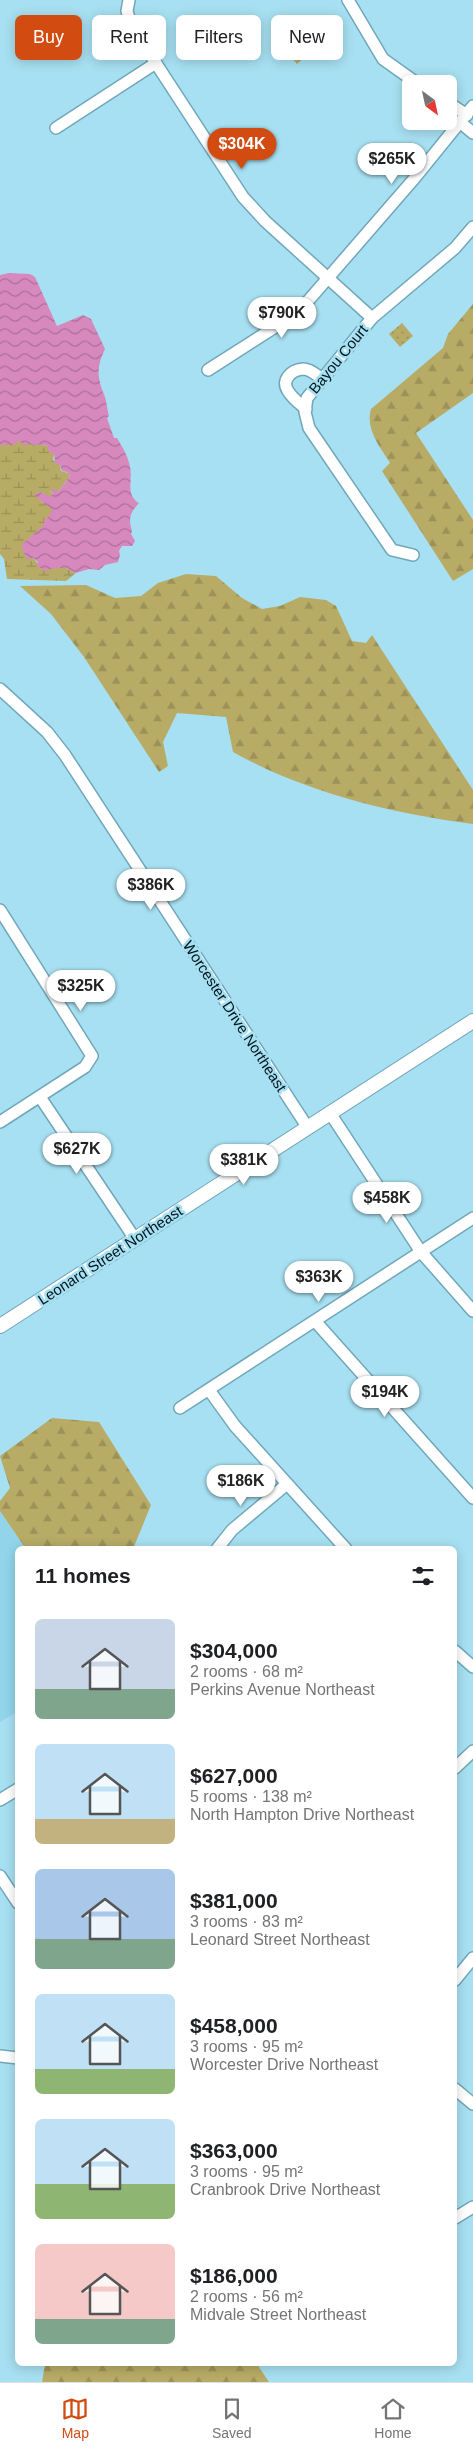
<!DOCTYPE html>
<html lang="en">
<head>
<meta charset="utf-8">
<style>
	:root { --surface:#fff; --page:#f2f2f2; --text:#202124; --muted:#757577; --line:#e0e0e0; --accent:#d24c12 }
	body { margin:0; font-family:Arial,sans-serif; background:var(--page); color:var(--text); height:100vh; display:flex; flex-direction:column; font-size:19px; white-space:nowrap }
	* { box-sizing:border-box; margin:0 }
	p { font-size:16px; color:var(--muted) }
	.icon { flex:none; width:28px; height:28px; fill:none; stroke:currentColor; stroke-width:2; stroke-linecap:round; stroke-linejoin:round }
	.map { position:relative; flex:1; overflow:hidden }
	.drawer { position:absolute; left:15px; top:1546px; width:442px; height:820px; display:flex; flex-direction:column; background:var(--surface); border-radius:8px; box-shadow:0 2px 12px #0003 }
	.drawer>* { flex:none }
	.banner { position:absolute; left:15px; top:15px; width:444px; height:45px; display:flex; gap:10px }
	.needle { width:32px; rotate:147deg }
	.fabs { position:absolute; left:402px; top:75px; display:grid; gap:10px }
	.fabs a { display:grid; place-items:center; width:55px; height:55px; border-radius:8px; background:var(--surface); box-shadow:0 2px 12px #0003; font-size:25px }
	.price { position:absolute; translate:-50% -42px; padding:0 11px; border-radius:18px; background:#fff; color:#222; font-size:16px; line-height:32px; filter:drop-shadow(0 1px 2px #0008) }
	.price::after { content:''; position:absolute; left:50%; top:30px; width:15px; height:11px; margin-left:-8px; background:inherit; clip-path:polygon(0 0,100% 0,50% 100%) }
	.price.selected { background:var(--accent); color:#fff }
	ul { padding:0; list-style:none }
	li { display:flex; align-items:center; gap:15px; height:125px; padding:0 20px }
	li span { display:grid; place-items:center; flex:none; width:140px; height:100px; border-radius:8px; color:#555 }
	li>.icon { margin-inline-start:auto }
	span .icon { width:60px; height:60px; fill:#fffc; stroke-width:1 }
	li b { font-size:21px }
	h2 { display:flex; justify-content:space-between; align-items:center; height:60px; padding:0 20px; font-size:21px }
	.pill { padding:0 18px; border-radius:8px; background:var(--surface); box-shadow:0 2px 12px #0003; font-size:18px; line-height:45px }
	.pill.selected { background:var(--accent); color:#fff }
	.tabs { display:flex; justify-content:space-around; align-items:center; height:70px; border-top:1px solid var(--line); background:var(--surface); font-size:14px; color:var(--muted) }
	.tabs a { display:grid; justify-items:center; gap:2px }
	.tabs .selected { color:var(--accent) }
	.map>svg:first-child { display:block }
	.built { fill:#92d5ea }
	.forest { fill:url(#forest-firs) }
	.wetland { fill:url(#wetland-marsh) }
	.park { fill:url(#park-dots) }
	.water { fill:url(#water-waves) }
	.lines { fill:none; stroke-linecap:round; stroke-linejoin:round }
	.minor-casing { stroke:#70a8b9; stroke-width:14 }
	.major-casing { stroke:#70a8b9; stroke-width:16 }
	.minor { stroke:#fff; stroke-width:11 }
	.major { stroke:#fff; stroke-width:14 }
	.labels { text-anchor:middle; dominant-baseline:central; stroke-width:5; stroke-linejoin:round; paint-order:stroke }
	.street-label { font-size:15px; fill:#00141a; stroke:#a7e0f2 }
</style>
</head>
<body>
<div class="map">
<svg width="473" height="2382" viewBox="0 0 473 2382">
	<defs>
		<pattern id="forest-firs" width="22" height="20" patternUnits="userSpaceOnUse" patternTransform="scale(1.25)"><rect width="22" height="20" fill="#b8ab66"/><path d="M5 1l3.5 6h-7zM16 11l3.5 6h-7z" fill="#9c9258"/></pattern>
		<pattern id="wetland-marsh" width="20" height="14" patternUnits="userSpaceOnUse" patternTransform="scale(1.25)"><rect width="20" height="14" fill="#b8ab66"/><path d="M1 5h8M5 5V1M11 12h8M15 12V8" fill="none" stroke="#9c9258"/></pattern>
		<pattern id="park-dots" width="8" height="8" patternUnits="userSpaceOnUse" patternTransform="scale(1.25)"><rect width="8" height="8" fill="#b8ab66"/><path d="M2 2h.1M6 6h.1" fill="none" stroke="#9c9258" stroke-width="1.8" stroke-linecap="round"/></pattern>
		<pattern id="water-waves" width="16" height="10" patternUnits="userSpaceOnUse" patternTransform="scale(1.25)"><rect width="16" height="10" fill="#d789be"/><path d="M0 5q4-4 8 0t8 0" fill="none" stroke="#ac6f9a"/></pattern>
	</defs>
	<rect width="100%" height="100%" fill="#a7e0f2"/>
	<!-- built -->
	<polygon class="built" points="0,1511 26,1549 18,1549 17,1712 0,1722"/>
	<!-- forest -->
	<g class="forest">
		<path d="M473,304V393L416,433L473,520V569L453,581L382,471L390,463C380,447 365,429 371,409L443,348L448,334Z"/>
		<path d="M186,574L216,576L242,598L262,609L280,606L300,597L326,600L336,606L352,641L366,643L372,635L473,790V824C390,813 307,793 233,752L226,717L177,713L163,742L168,766L159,772L84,657L51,614L20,586L86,585L115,598L141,596L158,583Z"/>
		<polygon points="52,1418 99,1422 151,1505 133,1549 26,1549 0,1511 0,1501 10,1488 0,1456"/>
		<polygon points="45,2364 257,2364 269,2382 42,2382"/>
	</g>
	<!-- wetland -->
	<polygon class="wetland" points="19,441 48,446 54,454 53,460 60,465 61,471 68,473 70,476 58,492 50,491 53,494 51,498 40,492 35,494 42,502 53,509 33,558 42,568 66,568 76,573 66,581 7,579 4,559 0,554 0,444 5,445 6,443"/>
	<!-- park -->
	<g class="park">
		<polygon points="313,39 319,45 297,64 291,57 292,54"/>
		<polygon points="402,323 413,336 400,347 389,334"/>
	</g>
	<!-- water -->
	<path class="water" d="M9,273L30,274L35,277L57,326L83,315L91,319L105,349C96,368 97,378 105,397C107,403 107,410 109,416L107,418L114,438H117C123,448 128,456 130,467C133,480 125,495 139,503C130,513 128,518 132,531L131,534L135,541L132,546H122L119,551L120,555L118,562L105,565L99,570L89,569L76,573L66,568H56L42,571V568H39L37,565L38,562L33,558L27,559L21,545L44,525V518H48L52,509L42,502L34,494L40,492L51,497L53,494L50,490L55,489L58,492L70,476L67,472L62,471L60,465L55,463L54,454L48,451V446L35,444L34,446L29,443L26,446L19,441L11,446L6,443L5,446L0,444V275Z"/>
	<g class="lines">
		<defs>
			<g id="minor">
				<polyline points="129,0 127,11 131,25 243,197 265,221 372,318"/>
				<polyline points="348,0 383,59 418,84"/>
				<polyline points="449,103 467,115"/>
				<polyline points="461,123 473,133"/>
				<polyline points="56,128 156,63"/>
				<polyline points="208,370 275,327 308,301 413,180 473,106"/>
				<path d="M306,409C300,404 292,398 288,391C281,380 291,370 303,369C310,369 315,374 321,378"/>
				<polyline points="413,555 392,550 309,428 305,412 307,398 372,318 455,248 473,227"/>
				<polyline points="0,689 47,732 65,755 308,1128"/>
				<polyline points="0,910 92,1056 85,1067 0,1122"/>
				<polyline points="40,1097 135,1239"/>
				<polyline points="330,1113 421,1252 473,1311"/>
				<polyline points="315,1321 473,1498"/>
				<polyline points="209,1390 235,1426 346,1549"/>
				<polyline points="180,1408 473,1218"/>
				<polyline points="217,1549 232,1530 287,1484"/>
				<polyline points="455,1651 473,1667"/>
				<polyline points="455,1768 473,1751"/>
				<polyline points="0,1800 18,1789"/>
				<polyline points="0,1876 18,1903"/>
				<polyline points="455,1980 473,1958"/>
				<polyline points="0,2056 18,2058"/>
				<polyline points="455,2089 473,2104"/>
				<polyline points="455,2218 473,2207"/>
			</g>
			<polyline id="major" points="0,1326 473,1021"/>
		</defs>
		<!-- minor casing -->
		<use href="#minor" class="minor-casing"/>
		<!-- major casing -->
		<use href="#major" class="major-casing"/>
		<!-- minor -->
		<use href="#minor" class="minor"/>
		<!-- major -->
		<use href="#major" class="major"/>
	</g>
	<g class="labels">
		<!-- street labels -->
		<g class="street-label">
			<text transform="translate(338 359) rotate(-51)">Bayou Court</text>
			<text transform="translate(235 1016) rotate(57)">Worcester Drive Northeast</text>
			<text transform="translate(110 1255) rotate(-33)">Leonard Street Northeast</text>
		</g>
	</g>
</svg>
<div class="fabs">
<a><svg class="needle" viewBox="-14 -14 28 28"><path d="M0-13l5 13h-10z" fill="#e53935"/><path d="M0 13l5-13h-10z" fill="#757577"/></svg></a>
</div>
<b class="price selected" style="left:242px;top:170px">$304K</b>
<b class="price" style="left:392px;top:185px">$265K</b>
<b class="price" style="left:282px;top:339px">$790K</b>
<b class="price" style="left:151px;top:911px">$386K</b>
<b class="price" style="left:81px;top:1012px">$325K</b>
<b class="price" style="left:77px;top:1175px">$627K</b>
<b class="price" style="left:244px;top:1186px">$381K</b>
<b class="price" style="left:387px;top:1224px">$458K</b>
<b class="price" style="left:319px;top:1303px">$363K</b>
<b class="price" style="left:385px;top:1418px">$194K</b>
<b class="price" style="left:241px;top:1507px">$186K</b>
<div class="banner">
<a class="pill selected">Buy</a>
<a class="pill">Rent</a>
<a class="pill">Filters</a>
<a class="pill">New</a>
</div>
<section class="drawer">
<h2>11 homes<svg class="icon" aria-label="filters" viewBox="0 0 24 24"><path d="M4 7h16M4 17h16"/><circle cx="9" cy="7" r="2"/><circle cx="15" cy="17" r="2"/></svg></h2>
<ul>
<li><span style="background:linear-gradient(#c9d6e8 70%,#7fa58c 0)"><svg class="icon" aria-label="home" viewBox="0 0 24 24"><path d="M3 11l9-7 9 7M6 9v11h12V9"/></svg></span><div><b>$304,000</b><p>2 rooms · 68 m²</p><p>Perkins Avenue Northeast</p></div></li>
<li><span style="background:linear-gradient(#bfe0f5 75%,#c2b280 0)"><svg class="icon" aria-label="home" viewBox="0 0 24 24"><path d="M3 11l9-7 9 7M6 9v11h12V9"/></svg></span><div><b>$627,000</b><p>5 rooms · 138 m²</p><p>North Hampton Drive Northeast</p></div></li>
<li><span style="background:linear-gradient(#a9c7e8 70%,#7fa58c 0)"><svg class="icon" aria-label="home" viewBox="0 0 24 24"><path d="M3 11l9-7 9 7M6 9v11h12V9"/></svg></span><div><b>$381,000</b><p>3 rooms · 83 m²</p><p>Leonard Street Northeast</p></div></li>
<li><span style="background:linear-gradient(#bfe0f5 75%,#8fb573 0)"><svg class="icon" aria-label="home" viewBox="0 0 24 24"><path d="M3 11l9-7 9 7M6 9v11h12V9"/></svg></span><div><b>$458,000</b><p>3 rooms · 95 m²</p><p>Worcester Drive Northeast</p></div></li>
<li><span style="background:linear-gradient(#bfe0f5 65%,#8fb573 0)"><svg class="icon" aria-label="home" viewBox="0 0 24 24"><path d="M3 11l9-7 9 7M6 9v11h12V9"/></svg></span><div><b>$363,000</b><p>3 rooms · 95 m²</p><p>Cranbrook Drive Northeast</p></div></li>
<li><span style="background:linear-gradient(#f6c9c9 75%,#7fa58c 0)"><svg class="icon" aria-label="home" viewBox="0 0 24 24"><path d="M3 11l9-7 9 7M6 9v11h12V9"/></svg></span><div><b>$186,000</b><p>2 rooms · 56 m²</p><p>Midvale Street Northeast</p></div></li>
</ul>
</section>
</div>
<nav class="tabs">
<a class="selected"><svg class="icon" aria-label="map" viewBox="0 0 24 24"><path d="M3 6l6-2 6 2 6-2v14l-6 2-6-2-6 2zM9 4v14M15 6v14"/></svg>Map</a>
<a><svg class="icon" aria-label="saved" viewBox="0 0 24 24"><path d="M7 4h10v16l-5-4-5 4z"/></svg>Saved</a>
<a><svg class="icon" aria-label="home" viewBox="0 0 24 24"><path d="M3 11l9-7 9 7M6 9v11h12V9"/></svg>Home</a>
</nav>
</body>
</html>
